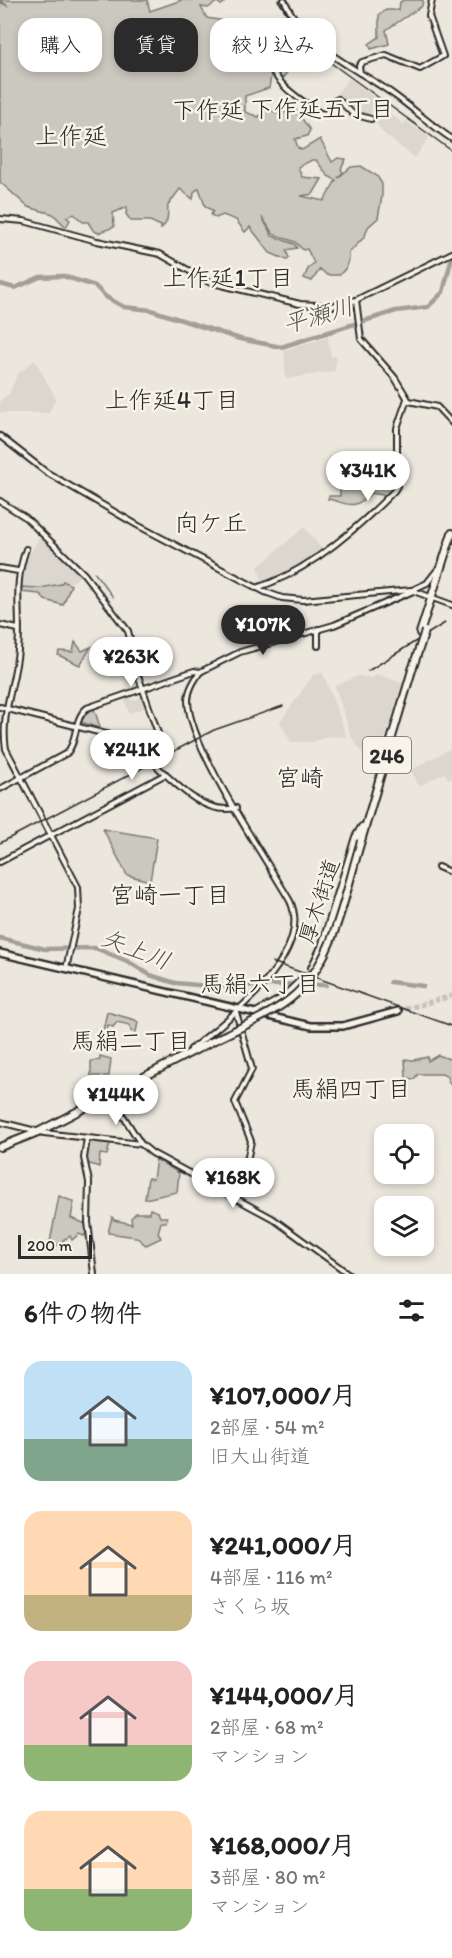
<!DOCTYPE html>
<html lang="ja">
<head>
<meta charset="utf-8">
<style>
	:root { --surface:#fff; --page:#f6f6f6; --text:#222; --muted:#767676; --accent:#2b2b2b }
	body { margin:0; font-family:Itim,"Klee One",sans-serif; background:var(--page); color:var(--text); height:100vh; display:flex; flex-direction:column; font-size:22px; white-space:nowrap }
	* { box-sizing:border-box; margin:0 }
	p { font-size:20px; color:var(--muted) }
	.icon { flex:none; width:33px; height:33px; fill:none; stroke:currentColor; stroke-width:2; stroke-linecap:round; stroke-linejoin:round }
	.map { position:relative; height:1274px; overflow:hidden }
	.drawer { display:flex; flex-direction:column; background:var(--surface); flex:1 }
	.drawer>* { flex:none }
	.top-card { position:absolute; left:18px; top:18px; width:417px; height:54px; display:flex; gap:12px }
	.buttons { position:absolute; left:374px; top:1124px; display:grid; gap:12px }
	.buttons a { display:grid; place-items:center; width:60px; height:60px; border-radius:12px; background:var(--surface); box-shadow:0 3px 9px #0003; font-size:30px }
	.scale { position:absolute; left:18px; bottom:15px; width:74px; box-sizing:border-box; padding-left:6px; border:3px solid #2b2b2b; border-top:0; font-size:16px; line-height:21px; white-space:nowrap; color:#2b2b2b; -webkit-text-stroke:4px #f7f3e8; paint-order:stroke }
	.price { position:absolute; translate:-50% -51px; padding:0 14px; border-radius:21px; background:#fff; color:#222; font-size:20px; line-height:39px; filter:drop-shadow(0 2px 3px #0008) }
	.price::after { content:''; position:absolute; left:50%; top:36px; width:18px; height:14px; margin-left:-9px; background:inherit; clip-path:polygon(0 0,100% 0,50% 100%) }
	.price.current { background:var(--accent); color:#fff }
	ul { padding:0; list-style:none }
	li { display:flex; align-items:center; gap:18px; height:150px; padding:0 24px }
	li span { display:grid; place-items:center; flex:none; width:168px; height:120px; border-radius:18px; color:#555 }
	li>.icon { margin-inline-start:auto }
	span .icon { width:72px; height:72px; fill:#fffc; stroke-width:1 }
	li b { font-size:26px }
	h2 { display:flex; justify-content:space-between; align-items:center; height:72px; padding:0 24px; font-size:26px }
	.pill { padding:0 21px; border-radius:18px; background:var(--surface); box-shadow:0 3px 9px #0003; font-size:21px; line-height:54px }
	.pill.current { background:var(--accent); color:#fff }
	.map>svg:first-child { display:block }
	.built { fill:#dbd7ce }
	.green { fill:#cbc8bf; stroke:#7b7a75; stroke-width:1.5; fill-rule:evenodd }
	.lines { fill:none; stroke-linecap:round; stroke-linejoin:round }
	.stream { stroke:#72716c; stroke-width:1.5 }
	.river { stroke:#a29f98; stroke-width:4.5 }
	.primary-tunnel { stroke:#c5c1b9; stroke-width:5; stroke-dasharray:5 2.5; stroke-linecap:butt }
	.tertiary-casing { stroke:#2b2b2b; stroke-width:8 }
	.primary-casing { stroke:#2b2b2b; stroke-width:10 }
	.trunk-casing { stroke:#2b2b2b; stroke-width:10 }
	.tertiary { stroke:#f7f3e8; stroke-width:4 }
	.primary { stroke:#f7f3e8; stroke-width:5 }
	.trunk { stroke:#f7f3e8; stroke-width:6 }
	.rail { stroke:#2b2b2b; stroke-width:1.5 }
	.trunk-bridge-casing { stroke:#2b2b2b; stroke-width:10; stroke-linecap:butt }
	.trunk-bridge { stroke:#f7f3e8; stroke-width:6 }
	.labels { text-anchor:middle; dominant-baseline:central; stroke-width:5; stroke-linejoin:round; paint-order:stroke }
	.shield { fill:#f7f3e8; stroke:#686764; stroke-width:1.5 }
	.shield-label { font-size:21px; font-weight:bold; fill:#2b2b2b }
	.street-label { font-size:22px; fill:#2b2b2b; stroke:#f7f3e8 }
	.neighbourhood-label { font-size:24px; fill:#2b2b2b; stroke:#f7f3e8 }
	.water-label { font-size:24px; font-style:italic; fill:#555451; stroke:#f7f3e8 }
</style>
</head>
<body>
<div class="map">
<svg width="452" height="1274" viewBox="0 0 452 1274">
	<rect width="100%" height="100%" fill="#ebe7dd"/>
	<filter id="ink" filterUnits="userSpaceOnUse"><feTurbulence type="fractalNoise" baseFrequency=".0167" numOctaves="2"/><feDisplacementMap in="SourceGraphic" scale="12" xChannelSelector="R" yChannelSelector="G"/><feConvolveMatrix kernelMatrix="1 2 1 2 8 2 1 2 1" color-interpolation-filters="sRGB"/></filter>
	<g filter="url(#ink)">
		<!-- built -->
		<g class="built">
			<polygon points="349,78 378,100 370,116 355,113 336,95"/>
			<polygon points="381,107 404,124 406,121 429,137 415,158 383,133 374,120"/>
			<polygon points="328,337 331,357 336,356 335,371 286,379 284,350"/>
			<polygon points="35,360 56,398 49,413 0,413 0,400 9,394 17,375"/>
			<polygon points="304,527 322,549 286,576 263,584 258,567"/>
			<polygon points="41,535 80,576 71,583 63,581 61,584 20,589 23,564"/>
			<polygon points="323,673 347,737 330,736 312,742 291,742 280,722 313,675"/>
			<polygon points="377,674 402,683 375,772 351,736 335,686 358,676 372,678"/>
			<polygon points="129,696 132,701 143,697 147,707 129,713 124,698"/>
			<polygon points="452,748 452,777 448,779 445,773 419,786 411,770"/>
		</g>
		<!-- green -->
		<g class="green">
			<path d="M0,0H147L150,11L182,0H228L221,5L217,2L208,8L201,7L207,18L230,22L232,39L244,40L248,47L253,44L262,46L271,76L269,88L245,96V112L259,117L263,111L269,109L278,114L296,110L310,130L307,136L295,139L298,148L302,150L320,139L332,162L338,158L346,159L341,169L343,172L338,178L351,167L361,166L377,176L382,184V196L378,218L368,227L365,236L349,253C350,263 347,268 339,275H327L320,269L312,281L304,278L308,269L314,263L307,249L303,250L295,242L273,234L262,217L272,236L294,244L297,248L286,250L289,258L287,260L270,253L250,227L245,232L236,220L223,215L216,218L211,215L213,211L205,206L199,188L194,192L193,199L180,189L168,205C167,214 170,221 161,229V226L150,221H131L126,214L127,207L113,213L114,227L98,233L93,230L88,222H83L74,214L66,217L70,220L66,227L53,214L28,207L0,182V2L8,6ZM312,160H316L328,176L336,180L324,201L301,196L313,194L322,179L302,177L298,167Z"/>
			<polygon points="404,0 423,0 422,6 386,30 389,44 371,49 369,44 379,37 379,15 386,10 399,10 400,2"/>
			<polygon points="284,15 308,47 281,80 275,74 267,54 280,46 270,22"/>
			<path d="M360,485L395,487L388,496L371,493C352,512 349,503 328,499L329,496H340V487Z"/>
			<polygon points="63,581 71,585 63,605 45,600 40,594 20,592 20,587 40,588 61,584"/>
			<polygon points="75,642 82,651 91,647 80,665 58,655 59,651 73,652"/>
			<polygon points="94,709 100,727 99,728 81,722 84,714"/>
			<polygon points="117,740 125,744 122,745 123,749 128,745 132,747 128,752 129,758 121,762 111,753"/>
			<polygon points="103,829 157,838 150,881 127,875"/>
			<polygon points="107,1012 135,1020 138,1022 136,1032 131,1031 130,1025 117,1022 113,1027 108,1025 106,1031 103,1030"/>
			<polygon points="438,1055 452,1060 452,1084 448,1082 448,1077 442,1074 418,1074 414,1079 406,1078 405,1059 413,1060 428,1057 428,1061"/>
			<polygon points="100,1056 111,1059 109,1076 91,1076 91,1061 100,1060"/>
			<polygon points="88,1140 110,1143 107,1155 100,1154 99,1167 87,1163"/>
			<polygon points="156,1159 179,1173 177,1192 145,1199 148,1178 153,1179"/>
			<polygon points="59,1196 74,1202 71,1218 86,1224 87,1232 84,1236 79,1234 72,1240 70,1236 63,1240 63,1244 71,1245 69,1250 50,1242"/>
			<polygon points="150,1209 158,1212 160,1217 167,1217 166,1222 161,1222 158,1233 161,1238 146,1245 136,1237 108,1233 112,1217 114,1220 132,1224 131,1218 136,1213 149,1213"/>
		</g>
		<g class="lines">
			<!-- stream -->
			<polyline class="stream" points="94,572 113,597"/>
			<!-- river -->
			<g class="river">
				<polyline points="0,284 15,288 40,277 63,276 95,286 106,297 124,307 151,310 240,339 281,347 396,311 428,307 443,292 452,257"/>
				<polyline points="0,938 45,949 95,948 127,961 150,975 175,983 220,987 259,985"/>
				<polyline points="390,982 423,986"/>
				<polyline points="268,985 298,984"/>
				<polyline points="313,985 326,985"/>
			</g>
			<!-- primary-tunnel -->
			<polyline class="primary-tunnel" points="398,1011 452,996"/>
			<defs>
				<g id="tertiary">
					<path d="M284,0C307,51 355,66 397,97C416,111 432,126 452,139"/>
					<path d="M266,55C274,84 296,97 320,113L326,114L334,101L338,99L353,114L371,119"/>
					<polyline points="360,73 359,66 362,62 386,55 420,69 443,56 429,16 432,0"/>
					<polyline points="0,219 24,221 97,241 160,254 209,282 300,304 332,306 356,300 452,253"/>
					<polyline points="356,300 361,339 395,378 409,401 437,407 452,423"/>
					<polyline points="0,436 46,472 137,525 265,592 282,598 303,600 411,590 452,605"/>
					<polyline points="0,501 25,517 84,574 128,631 130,639 127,662 139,678 160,739"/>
					<path d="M26,549C12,589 22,611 18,650C15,684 0,715 6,749L78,887L79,909L66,969"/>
					<polyline points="0,568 18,571"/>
					<path d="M256,588C306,573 358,528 394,491L397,486V428L407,399"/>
					<polyline points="412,590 427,583 438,569"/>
					<polyline points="0,625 18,629"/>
					<polyline points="318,629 318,646"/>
					<path d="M0,707L122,738C157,756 191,818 236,808"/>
					<path d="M0,789L67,753C78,741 73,719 87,708L194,671L200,672L240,652L334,625L411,592"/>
					<polyline points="0,862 166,774"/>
					<polyline points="438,867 452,873"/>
					<polyline points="236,1012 252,1069 235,1102 251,1141 241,1191"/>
					<path d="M191,1049C227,1021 315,954 290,901C265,857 189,747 188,701C188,690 194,681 200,672"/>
					<polyline points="108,1092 141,1144 152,1153 272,1218 349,1274"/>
					<polyline points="0,1122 44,1133 141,1144"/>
					<polyline points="87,1138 84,1158 89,1182 88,1222 94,1274"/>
				</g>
				<polyline id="primary" points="0,953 311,1026 343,1026 398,1011"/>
				<g id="trunk">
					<polyline points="420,633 452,533"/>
					<polyline points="361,841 412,670"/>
					<polyline points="312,968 322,947 356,837 362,827"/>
					<polyline points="256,1013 283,998 306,976"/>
					<polyline points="0,1147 38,1132 209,1043"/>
				</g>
			</defs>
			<!-- tertiary casing -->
			<use href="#tertiary" class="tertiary-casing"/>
			<!-- primary casing -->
			<use href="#primary" class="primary-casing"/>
			<!-- trunk casing -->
			<use href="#trunk" class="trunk-casing"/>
			<!-- tertiary -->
			<use href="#tertiary" class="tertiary"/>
			<!-- primary -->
			<use href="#primary" class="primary"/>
			<!-- trunk -->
			<use href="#trunk" class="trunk"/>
			<!-- rail -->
			<g class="rail">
				<polyline points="278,0 299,33 320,55 452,151"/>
				<polyline points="368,671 445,623"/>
				<polyline points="0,843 214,730 283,706"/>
				<polyline points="272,962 452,1026"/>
			</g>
			<defs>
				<g id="trunk-bridge">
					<polyline points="412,670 425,631"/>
					<path d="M209,1043C236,1029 267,1017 290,999C335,964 345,892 361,841"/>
				</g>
			</defs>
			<!-- trunk-bridge casing -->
			<use href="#trunk-bridge" class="trunk-bridge-casing"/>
			<!-- trunk-bridge -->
			<use href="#trunk-bridge" class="trunk-bridge"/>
		</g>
	</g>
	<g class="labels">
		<!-- shield labels -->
		<rect class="shield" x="363" y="737" width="48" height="36" rx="4.5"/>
		<g class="shield-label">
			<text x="387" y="755">246</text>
		</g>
		<!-- street labels -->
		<g class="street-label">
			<text transform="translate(319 901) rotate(-72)">厚木街道</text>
		</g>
		<!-- neighbourhood labels -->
		<g class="neighbourhood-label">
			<text x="322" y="108">下作延五丁目</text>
			<text x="208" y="109">下作延</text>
			<text x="71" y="135">上作延</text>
			<text x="228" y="277">上作延1丁目</text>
			<text x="172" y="399">上作延4丁目</text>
			<text x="211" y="522">向ケ丘</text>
			<text x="300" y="777">宮崎</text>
			<text x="170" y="894">宮崎一丁目</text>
			<text x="260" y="983">馬絹六丁目</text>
			<text x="131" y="1040">馬絹二丁目</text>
			<text x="351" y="1088">馬絹四丁目</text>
		</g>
		<!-- water labels -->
		<g class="water-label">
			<text transform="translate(318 315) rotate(-16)">平瀬川</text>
			<text transform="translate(136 949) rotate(21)">矢上川</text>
		</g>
	</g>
</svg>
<div class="buttons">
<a><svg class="icon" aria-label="locate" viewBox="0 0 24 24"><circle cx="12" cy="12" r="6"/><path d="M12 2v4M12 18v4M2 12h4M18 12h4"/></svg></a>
<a><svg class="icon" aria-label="layers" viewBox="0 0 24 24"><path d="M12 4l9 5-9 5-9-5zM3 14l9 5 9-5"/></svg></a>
</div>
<div class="scale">200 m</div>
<b class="price" style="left:368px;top:502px">¥341K</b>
<b class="price current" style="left:263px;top:656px">¥107K</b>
<b class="price" style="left:131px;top:688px">¥263K</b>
<b class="price" style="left:132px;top:781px">¥241K</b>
<b class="price" style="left:116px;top:1126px">¥144K</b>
<b class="price" style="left:233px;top:1209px">¥168K</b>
<div class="top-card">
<a class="pill">購入</a>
<a class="pill current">賃貸</a>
<a class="pill">絞り込み</a>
</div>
</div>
<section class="drawer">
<h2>6件の物件<svg class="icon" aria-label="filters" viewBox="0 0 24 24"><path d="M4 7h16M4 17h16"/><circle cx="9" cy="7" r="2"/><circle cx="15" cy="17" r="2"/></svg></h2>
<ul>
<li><span style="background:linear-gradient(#bfe0f5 65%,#7fa58c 0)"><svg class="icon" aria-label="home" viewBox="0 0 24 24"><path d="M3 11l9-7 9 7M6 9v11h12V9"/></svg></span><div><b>¥107,000/月</b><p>2部屋 · 54 m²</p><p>旧大山街道</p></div></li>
<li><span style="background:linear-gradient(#ffd9b3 70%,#c2b280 0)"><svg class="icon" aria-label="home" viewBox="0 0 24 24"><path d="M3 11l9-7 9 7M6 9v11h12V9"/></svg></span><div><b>¥241,000/月</b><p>4部屋 · 116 m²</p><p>さくら坂</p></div></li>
<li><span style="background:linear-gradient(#f6c9c9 70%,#8fb573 0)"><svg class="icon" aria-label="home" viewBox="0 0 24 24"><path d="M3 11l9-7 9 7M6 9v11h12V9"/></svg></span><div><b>¥144,000/月</b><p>2部屋 · 68 m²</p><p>マンション</p></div></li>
<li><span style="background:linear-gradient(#ffd9b3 65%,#8fb573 0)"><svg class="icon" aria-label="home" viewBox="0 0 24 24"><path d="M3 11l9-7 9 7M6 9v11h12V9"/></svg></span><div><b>¥168,000/月</b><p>3部屋 · 80 m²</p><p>マンション</p></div></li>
</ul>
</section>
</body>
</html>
